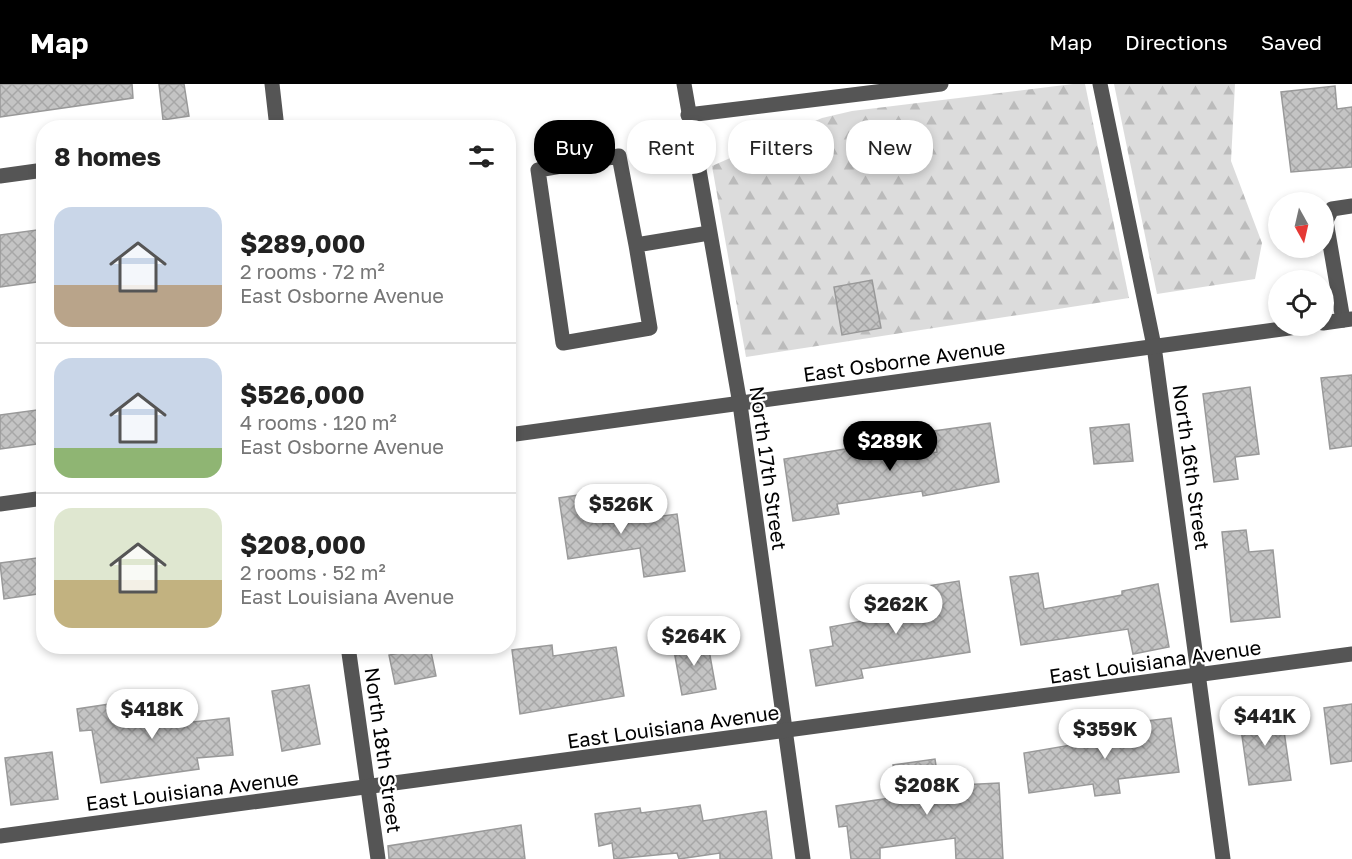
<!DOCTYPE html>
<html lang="en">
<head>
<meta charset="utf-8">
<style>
	:root { --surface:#fff; --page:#f6f6f6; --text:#222; --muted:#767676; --line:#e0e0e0; --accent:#000 }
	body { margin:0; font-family:"Golos Text",sans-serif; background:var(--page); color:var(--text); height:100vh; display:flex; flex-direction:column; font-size:22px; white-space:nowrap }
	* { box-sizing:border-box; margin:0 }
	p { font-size:20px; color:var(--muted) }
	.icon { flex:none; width:33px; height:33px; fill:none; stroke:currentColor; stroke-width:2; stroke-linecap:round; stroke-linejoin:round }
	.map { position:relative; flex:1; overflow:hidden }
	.panel { position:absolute; left:36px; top:36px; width:480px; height:534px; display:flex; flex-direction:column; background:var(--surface); border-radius:24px; box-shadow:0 3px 9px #0003 }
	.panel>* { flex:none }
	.guide { position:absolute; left:534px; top:36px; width:570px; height:54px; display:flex; gap:12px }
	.needle { width:39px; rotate:172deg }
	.controls { position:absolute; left:1268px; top:108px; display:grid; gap:12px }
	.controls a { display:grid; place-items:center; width:66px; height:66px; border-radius:50%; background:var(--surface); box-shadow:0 3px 9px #0003; font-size:30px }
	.price { position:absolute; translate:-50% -51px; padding:0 14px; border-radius:21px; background:#fff; color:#222; font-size:20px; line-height:39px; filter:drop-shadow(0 2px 3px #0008) }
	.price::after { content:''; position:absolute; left:50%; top:36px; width:18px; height:14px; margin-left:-9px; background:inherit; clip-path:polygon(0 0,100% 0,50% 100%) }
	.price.on { background:var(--accent); color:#fff }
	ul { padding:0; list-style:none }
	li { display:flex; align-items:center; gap:18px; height:150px; padding:0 18px }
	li+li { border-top:2px solid var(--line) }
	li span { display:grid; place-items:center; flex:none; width:168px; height:120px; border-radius:18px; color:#555 }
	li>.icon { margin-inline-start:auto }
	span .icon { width:72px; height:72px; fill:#fffc; stroke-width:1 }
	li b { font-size:26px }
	h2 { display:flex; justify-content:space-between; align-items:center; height:72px; padding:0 18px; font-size:26px }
	.tag { padding:0 21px; border-radius:24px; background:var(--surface); box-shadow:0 3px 9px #0003; font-size:21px; line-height:54px }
	.tag.on { background:var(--accent); color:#fff }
	header { display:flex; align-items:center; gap:36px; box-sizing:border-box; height:84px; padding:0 30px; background:var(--accent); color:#fff }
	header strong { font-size:28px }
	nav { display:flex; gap:33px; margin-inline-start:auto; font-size:21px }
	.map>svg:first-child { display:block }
	.forest { fill:url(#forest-firs) }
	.building { fill:url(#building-cross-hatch); stroke:#999; stroke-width:1.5 }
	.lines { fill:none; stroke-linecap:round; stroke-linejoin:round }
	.minor { stroke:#555; stroke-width:15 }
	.labels { text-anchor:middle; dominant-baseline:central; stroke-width:4.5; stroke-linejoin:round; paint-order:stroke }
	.street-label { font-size:20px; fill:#000; stroke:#fff }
</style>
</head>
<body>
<header>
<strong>Map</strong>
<nav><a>Map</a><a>Directions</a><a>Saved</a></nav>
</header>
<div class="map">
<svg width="1352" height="775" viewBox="0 0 1352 775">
	<defs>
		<pattern id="forest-firs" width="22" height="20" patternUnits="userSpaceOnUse" patternTransform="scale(1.5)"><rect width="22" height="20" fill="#dcdcdc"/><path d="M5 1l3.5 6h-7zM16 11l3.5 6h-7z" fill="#bbb"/></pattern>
		<pattern id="building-cross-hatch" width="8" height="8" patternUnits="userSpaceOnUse" patternTransform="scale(1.5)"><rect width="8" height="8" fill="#c4c4c4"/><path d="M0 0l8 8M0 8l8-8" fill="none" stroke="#a7a7a7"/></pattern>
	</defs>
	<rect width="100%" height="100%" fill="#fff"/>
	<!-- forest -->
	<g class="forest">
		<polygon points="1073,0 1085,0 1129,214 746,273 712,82 822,34 852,27"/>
		<polygon points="1114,0 1235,0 1231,77 1262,159 1255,195 1157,210"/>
	</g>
	<!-- building -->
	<g class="building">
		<polygon points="0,0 132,0 133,14 0,33"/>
		<polygon points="159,0 184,0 189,32 163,36"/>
		<polygon points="1335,2 1337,25 1352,23 1352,83 1291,88 1281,8"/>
		<polygon points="44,145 44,197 0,203 0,151"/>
		<polygon points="872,196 881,244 842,251 834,203"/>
		<polygon points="1352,291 1352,362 1330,365 1321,294"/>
		<polygon points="1250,303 1259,370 1235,373 1238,395 1214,398 1203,310"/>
		<polygon points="44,325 44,359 0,365 0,331"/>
		<polygon points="990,339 999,398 923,412 922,407 837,420 839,430 793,437 784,375 863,362 863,359 889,355 892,375 937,368 934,347"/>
		<polygon points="1129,340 1133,377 1094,380 1090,344"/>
		<polygon points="598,408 603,440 677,430 685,487 644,493 640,464 568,475 559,414"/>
		<polygon points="1246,446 1249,468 1273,466 1280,533 1231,538 1222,448"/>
		<polygon points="44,473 44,509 4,515 0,479"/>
		<polygon points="1038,489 1044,525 1122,511 1122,507 1158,500 1169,563 1133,570 1128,545 1021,561 1010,493"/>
		<polygon points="959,497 970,568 861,585 863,594 816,602 810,566 833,562 830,543 868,536 865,519 928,508 927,502"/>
		<polygon points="707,555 716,605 682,611 673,561"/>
		<polygon points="552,561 553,572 616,563 624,612 520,630 512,566"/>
		<polygon points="430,563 436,592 395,600 389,571"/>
		<polygon points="309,601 320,660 282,667 272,607"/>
		<polygon points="122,618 124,629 190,619 193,638 229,634 233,671 197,674 199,685 101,699 92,646 80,647 77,625"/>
		<polygon points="1352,620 1352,677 1331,680 1324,624"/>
		<polygon points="1281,626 1291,696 1249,701 1239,631"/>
		<polygon points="1171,634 1179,688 1118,695 1120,709 1095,712 1093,700 1029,709 1024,669 1130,651 1129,639"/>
		<polygon points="52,668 58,715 11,721 5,674"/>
		<polygon points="935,675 939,702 999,699 1003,775 956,775 955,754 880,764 880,775 851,775 847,742 839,743 836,722 897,713 893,681"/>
		<polygon points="700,721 703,737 766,727 772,775 720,775 720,769 679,775 677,769 614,775 612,759 599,762 595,730 640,724 641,729"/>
		<polygon points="521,741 525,775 389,775 388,762"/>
	</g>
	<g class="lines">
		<!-- minor -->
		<g class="minor">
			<polyline points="272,0 277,44"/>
			<polyline points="684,0 740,320 803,775"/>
			<polyline points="1100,0 1154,262 1223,775"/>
			<polyline points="688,31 941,0"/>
			<polyline points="0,92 44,86"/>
			<polyline points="636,161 619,72 538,86 563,259 650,244 636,161 709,149"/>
			<polyline points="1343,236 1326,137 1332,125 1352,122"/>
			<polyline points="1323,239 1352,235"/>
			<polyline points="508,351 1304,242"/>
			<polyline points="0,420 44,414"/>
			<polyline points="348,562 378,775"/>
			<polyline points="0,752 1352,570"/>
		</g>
	</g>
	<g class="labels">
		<!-- street labels -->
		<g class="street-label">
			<text transform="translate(904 276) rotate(-8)">East Osborne Avenue</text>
			<text transform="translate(1192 383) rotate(82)">North 16th Street</text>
			<text transform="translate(769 384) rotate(82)">North 17th Street</text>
			<text transform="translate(1155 577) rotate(-8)">East Louisiana Avenue</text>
			<text transform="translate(673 642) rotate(-8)">East Louisiana Avenue</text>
			<text transform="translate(384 666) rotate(82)">North 18th Street</text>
			<text transform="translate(192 706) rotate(-7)">East Louisiana Avenue</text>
		</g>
	</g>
</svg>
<div class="controls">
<a><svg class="needle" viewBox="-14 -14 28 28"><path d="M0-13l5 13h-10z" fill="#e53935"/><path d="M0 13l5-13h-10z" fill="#767676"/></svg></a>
<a><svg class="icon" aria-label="locate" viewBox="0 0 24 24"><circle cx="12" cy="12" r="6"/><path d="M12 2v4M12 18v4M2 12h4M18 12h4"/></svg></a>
</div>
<b class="price on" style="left:890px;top:388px">$289K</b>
<b class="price" style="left:621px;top:451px">$526K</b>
<b class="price" style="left:896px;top:551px">$262K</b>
<b class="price" style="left:694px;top:583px">$264K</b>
<b class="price" style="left:152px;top:656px">$418K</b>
<b class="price" style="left:1265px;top:663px">$441K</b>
<b class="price" style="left:1105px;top:676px">$359K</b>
<b class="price" style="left:927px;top:732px">$208K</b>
<div class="guide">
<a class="tag on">Buy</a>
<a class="tag">Rent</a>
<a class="tag">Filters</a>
<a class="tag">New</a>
</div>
<section class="panel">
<h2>8 homes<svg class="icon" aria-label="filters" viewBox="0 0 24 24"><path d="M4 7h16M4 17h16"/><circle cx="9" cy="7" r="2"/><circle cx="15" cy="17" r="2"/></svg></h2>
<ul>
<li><span style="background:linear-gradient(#c9d6e8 65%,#b9a48a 0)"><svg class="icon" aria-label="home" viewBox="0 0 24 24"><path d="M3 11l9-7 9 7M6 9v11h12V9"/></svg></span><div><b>$289,000</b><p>2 rooms · 72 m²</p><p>East Osborne Avenue</p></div></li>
<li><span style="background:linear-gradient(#c9d6e8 75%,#8fb573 0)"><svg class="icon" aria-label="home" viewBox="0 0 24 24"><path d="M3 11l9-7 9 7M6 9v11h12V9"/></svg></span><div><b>$526,000</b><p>4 rooms · 120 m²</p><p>East Osborne Avenue</p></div></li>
<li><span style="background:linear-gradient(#dfe7d0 60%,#c2b280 0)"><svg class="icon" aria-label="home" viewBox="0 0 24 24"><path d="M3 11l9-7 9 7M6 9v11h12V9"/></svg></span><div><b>$208,000</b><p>2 rooms · 52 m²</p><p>East Louisiana Avenue</p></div></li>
</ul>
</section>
</div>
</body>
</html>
